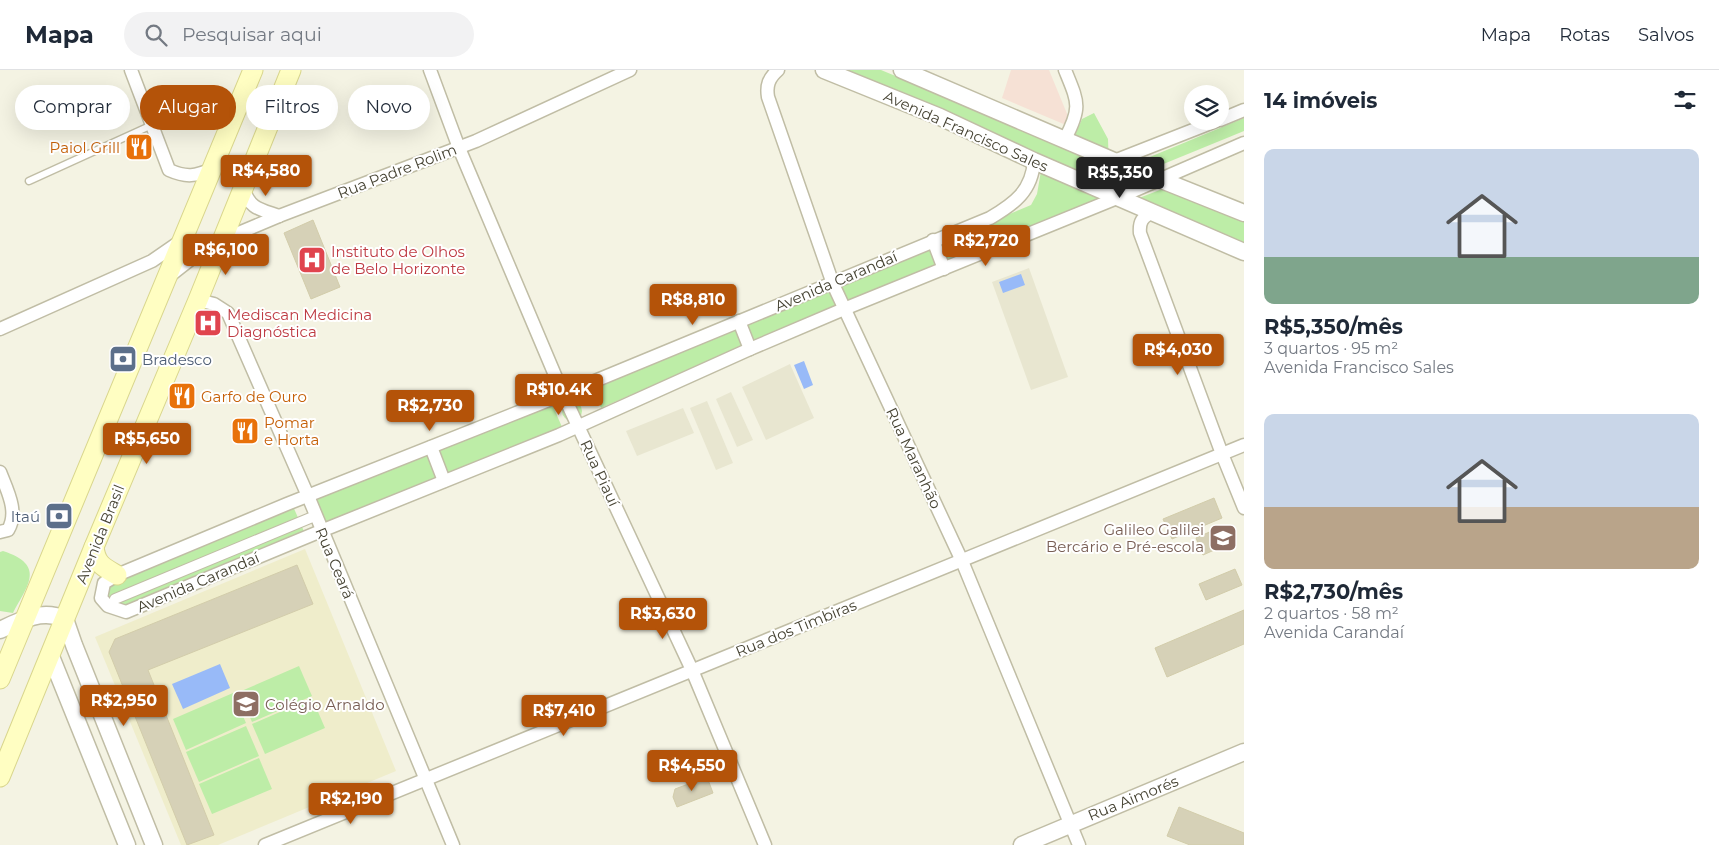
<!DOCTYPE html>
<html lang="pt">
<head>
<meta charset="utf-8">
<style>
	:root { --surface:#fff; --page:#f2f2f3; --text:#1f2937; --muted:#747a83; --line:#e0e1e3; --accent:#b45309 }
	body { margin:0; font-family:Montserrat,sans-serif; background:var(--page); color:var(--text); height:100vh; display:flex; flex-direction:column; font-size:19px; white-space:nowrap }
	* { box-sizing:border-box; margin:0 }
	p { font-size:16px; color:var(--muted) }
	.icon { flex:none; width:28px; height:28px; fill:none; stroke:currentColor; stroke-width:2; stroke-linecap:round; stroke-linejoin:round }
	.map { position:relative; flex:1; overflow:hidden }
	.side { display:flex; flex-direction:column; background:var(--surface); width:475px }
	.side>* { flex:none }
	.guide { position:absolute; left:15px; top:15px; width:475px; height:45px; display:flex; gap:10px }
	.fabs { position:absolute; left:1184px; top:15px; display:grid; gap:10px }
	.fabs a { display:grid; place-items:center; width:45px; height:45px; border-radius:50%; background:var(--surface); box-shadow:0 5px 20px #0002; font-size:25px }
	.price { position:absolute; translate:-50% -42px; padding:0 11px; border-radius:5px; background:var(--accent); color:#fff; font-size:16px; line-height:32px; filter:drop-shadow(0 1px 2px #0008) }
	.price::after { content:''; position:absolute; left:50%; top:30px; width:15px; height:11px; margin-left:-8px; background:inherit; clip-path:polygon(0 0,100% 0,50% 100%) }
	.price.on { background:#222; color:#fff }
	ul { padding:0; list-style:none }
	li { display:grid; align-content:center; gap:10px; height:265px; padding:0 20px }
	li span { display:grid; place-items:center; height:155px; border-radius:10px; color:#555 }
	li>.icon { margin-inline-start:auto }
	span .icon { width:90px; height:90px; fill:#fffc; stroke-width:1 }
	li b { font-size:21px }
	h2 { display:flex; justify-content:space-between; align-items:center; height:60px; padding:0 20px; font-size:21px }
	.chip { padding:0 18px; border-radius:22px; background:var(--surface); box-shadow:0 5px 20px #0002; font-size:18px; line-height:45px }
	.chip.on { background:var(--accent); color:#fff }
	header { display:flex; align-items:center; gap:30px; box-sizing:border-box; height:70px; padding:0 25px; background:var(--surface); border-bottom:1px solid var(--line) }
	header strong { font-size:24px }
	nav { display:flex; gap:28px; margin-inline-start:auto; font-size:18px }
	.search { width:350px; height:45px; background:var(--page); display:flex; align-items:center; gap:12px; box-sizing:border-box; padding:0 18px; border-radius:28px; color:var(--muted); font-size:19px }
	main { display:flex; flex:1; min-height:0 }
	.map>svg:first-child { display:block }
	.residential { fill:#e8e6d0 }
	.education { fill:#efedcb }
	.medical { fill:#f6e1d5 }
	.green { fill:#bdeda7 }
	.water { fill:#98baf8 }
	.building { fill:#d6d1b7; stroke:#d2ccaa }
	.lines { fill:none; stroke-linecap:round; stroke-linejoin:round }
	.service-casing { stroke:#c0bda5; stroke-width:9 }
	.pedestrian-casing { stroke:#c0bda5; stroke-width:12 }
	.minor-casing { stroke:#c0bda5; stroke-width:15 }
	.tertiary-casing { stroke:#c0bda5; stroke-width:19 }
	.secondary-casing { stroke:#d9d68d; stroke-width:21 }
	.service { stroke:#fff; stroke-width:6 }
	.pedestrian { stroke:#fff; stroke-width:10 }
	.minor { stroke:#fff; stroke-width:12 }
	.tertiary { stroke:#fff; stroke-width:16 }
	.secondary { stroke:#fffec2; stroke-width:19 }
	.labels { text-anchor:middle; dominant-baseline:central; stroke-width:4; stroke-linejoin:round; paint-order:stroke }
	.street-label { font-size:15px; fill:#464333; stroke:#fff }
	.food-label { font-size:15px; fill:#c56008; stroke:#fff; text-anchor:start }
	.health-label { font-size:15px; fill:#be3a42; stroke:#fff; text-anchor:start }
	.service-label { font-size:15px; fill:#4e5e75; stroke:#fff; text-anchor:start }
	.education-label { font-size:15px; fill:#785e54; stroke:#fff; text-anchor:end }
</style>
</head>
<body>
<header>
<strong>Mapa</strong>
<div class="search"><svg class="icon" aria-label="search" viewBox="0 0 24 24"><circle cx="10" cy="10" r="6"/><path d="M15 15l6 6"/></svg>Pesquisar aqui</div>
<nav><a>Mapa</a><a>Rotas</a><a>Salvos</a></nav>
</header>
<main>
<div class="map">
<svg width="1244" height="775" viewBox="0 0 1244 775">
	<rect width="100%" height="100%" fill="#f4f3e3"/>
	<!-- residential -->
	<g class="residential">
		<polygon points="1029,198 1068,307 1031,320 992,212"/>
		<polygon points="790,294 814,348 766,370 742,317"/>
		<polygon points="731,322 753,370 737,377 716,329"/>
		<polygon points="707,331 733,393 716,400 690,338"/>
		<polygon points="683,338 694,363 637,386 626,361"/>
	</g>
	<!-- education -->
	<polygon class="education" points="305,479 396,701 218,775 181,775 95,567"/>
	<!-- medical -->
	<polygon class="medical" points="1011,0 1049,0 1070,51 1066,55 1002,28"/>
	<!-- green -->
	<g class="green">
		<polygon points="840,0 881,0 1069,78 1082,49 1094,43 1108,69 1109,98 1088,106 952,45"/>
		<polygon points="1244,48 1244,61 1161,95 1145,89"/>
		<polygon points="1041,101 1102,128 945,190 940,173 1031,135 1037,124"/>
		<polygon points="1165,118 1244,151 1244,173 1139,128"/>
		<polygon points="928,177 936,196 847,234 839,216"/>
		<polygon points="831,220 839,236 752,273 745,254"/>
		<polygon points="735,258 743,276 601,338 593,318"/>
		<circle cx="572" cy="341" r="10"/>
		<polygon points="552,334 562,357 447,405 437,380"/>
		<polygon points="429,383 439,408 325,454 315,430"/>
		<polygon points="292,434 306,466 126,538 111,532 108,525 109,515"/>
		<path d="M3,481C46,495 28,515 13,543L0,541V482Z"/>
		<polygon points="299,596 312,626 252,652 239,622"/>
		<polygon points="233,623 246,653 186,680 173,649"/>
		<polygon points="312,628 325,658 265,684 252,654"/>
		<polygon points="246,656 259,686 199,712 186,682"/>
		<polygon points="259,688 272,719 212,744 199,714"/>
	</g>
	<!-- water -->
	<g class="water">
		<polygon points="1021,204 1025,215 1003,223 999,212"/>
		<polygon points="804,291 813,315 804,319 794,295"/>
		<polygon points="220,594 230,618 183,639 172,614"/>
	</g>
	<!-- building -->
	<g class="building">
		<polygon points="313,150 340,217 311,229 284,163"/>
		<polygon points="1214,428 1222,448 1172,469 1163,449"/>
		<polygon points="1223,456 1230,473 1203,485 1196,468"/>
		<polygon points="297,495 313,534 148,600 214,765 187,775 109,582 115,569"/>
		<polygon points="1235,499 1242,515 1206,530 1199,514"/>
		<polygon points="1244,540 1244,574 1167,607 1155,578"/>
		<polygon points="707,707 713,723 677,737 673,727 675,719"/>
		<polygon points="1179,737 1244,763 1244,775 1190,775 1167,766"/>
	</g>
	<g class="lines">
		<defs>
			<polyline id="service" points="29,111 152,55"/>
			<polyline id="pedestrian" points="115,529 315,446"/>
			<g id="minor">
				<path d="M131,0L169,100C187,108 195,106 213,99"/>
				<polyline points="430,0 459,78 563,324 692,600 765,775"/>
				<path d="M778,0C769,8 766,15 768,27L833,214L962,491L1079,775"/>
				<polyline points="1220,50 1244,40"/>
				<path d="M1065,69C1082,37 1078,32 1065,0"/>
				<path d="M1034,91C1032,121 1014,134 990,148L544,332L287,434L117,505L104,513L101,528L108,536L126,542L321,461L559,365L750,279L844,239L1117,128L1244,73"/>
				<polyline points="1114,91 1216,51"/>
				<path d="M243,118C250,139 259,139 279,146"/>
				<path d="M1153,142C1142,147 1139,152 1140,163L1222,384L1244,438"/>
				<polyline points="933,170 944,199"/>
				<polyline points="168,207 191,189 222,170 279,146 476,71 630,0"/>
				<polyline points="198,230 214,234 228,243 308,426 453,775"/>
				<polyline points="739,251 750,279"/>
				<polyline points="0,259 152,191 181,171"/>
				<polyline points="431,377 444,411"/>
				<path d="M0,402C7,420 19,442 8,460L0,462"/>
				<polyline points="265,775 1244,375"/>
			</g>
			<g id="tertiary">
				<polyline points="824,0 940,47 1034,91 1244,182"/>
				<polyline points="902,0 1114,91 1244,143"/>
				<polyline points="1092,113 1128,113 1160,109"/>
				<path d="M0,560C21,550 42,539 65,549L74,575L154,775"/>
				<polyline points="50,584 127,775"/>
				<polyline points="1022,775 1244,682"/>
			</g>
			<g id="secondary">
				<path d="M94,477C96,494 103,497 117,505"/>
				<polyline points="0,609 253,0"/>
				<polyline points="0,707 94,477 198,230 291,0"/>
			</g>
		</defs>
		<!-- service casing -->
		<use href="#service" class="service-casing"/>
		<!-- pedestrian casing -->
		<use href="#pedestrian" class="pedestrian-casing"/>
		<!-- minor casing -->
		<use href="#minor" class="minor-casing"/>
		<!-- tertiary casing -->
		<use href="#tertiary" class="tertiary-casing"/>
		<!-- secondary casing -->
		<use href="#secondary" class="secondary-casing"/>
		<!-- service -->
		<use href="#service" class="service"/>
		<!-- pedestrian -->
		<use href="#pedestrian" class="pedestrian"/>
		<!-- minor -->
		<use href="#minor" class="minor"/>
		<!-- tertiary -->
		<use href="#tertiary" class="tertiary"/>
		<!-- secondary -->
		<use href="#secondary" class="secondary"/>
	</g>
	<!-- icons -->
	<defs>
		<symbol id="restaurant-square" viewBox="-11 -11 22 22"><rect x="-9" y="-9" width="18" height="18" rx="4" fill="#e8710a" stroke="#fff"/><path d="M-5-6h1v4h1v-4h1v4h1v-4h1v5L-1.5 .5V6h-2V.5L-5-1ZM5-6V6H3V1.5H1.5Q1.5-4 5-6Z" fill="#fff"/></symbol>
		<symbol id="hospital-square" viewBox="-11 -11 22 22"><rect x="-9" y="-9" width="18" height="18" rx="4" fill="#e0444e" stroke="#fff"/><path d="M-5-5h3v3.5h4V-5h3V5h-3V1.5h-4V5h-3Z" fill="#fff"/></symbol>
		<symbol id="bank-square" viewBox="-11 -11 22 22"><rect x="-9" y="-9" width="18" height="18" rx="4" fill="#5c6f8a" stroke="#fff"/><path d="M-6-4H6V4H-6ZM0-2.3a2.3 2.3 0 1 0 0 4.6a2.3 2.3 0 1 0 0-4.6Z" fill="#fff"/></symbol>
		<symbol id="school-square" viewBox="-11 -11 22 22"><rect x="-9" y="-9" width="18" height="18" rx="4" fill="#8d6e63" stroke="#fff"/><path d="M0-5L7-2L0 1L-7-2ZM-4 1L0 2.5L4 1V4Q0 6-4 4Z" fill="#fff"/></symbol>
	</defs>
	<g fill-rule="evenodd">
		<use href="#restaurant-square" x="123" y="61" width="32" height="32"/>
		<use href="#hospital-square" x="296" y="174" width="32" height="32"/>
		<use href="#hospital-square" x="192" y="237" width="32" height="32"/>
		<use href="#bank-square" x="107" y="273" width="32" height="32"/>
		<use href="#restaurant-square" x="166" y="310" width="32" height="32"/>
		<use href="#restaurant-square" x="229" y="345" width="32" height="32"/>
		<use href="#bank-square" x="43" y="430" width="32" height="32"/>
		<use href="#school-square" x="1207" y="452" width="32" height="32"/>
		<use href="#school-square" x="230" y="618" width="32" height="32"/>
	</g>
	<g class="labels">
		<!-- street labels -->
		<g class="street-label">
			<text transform="translate(966 61) rotate(24)">Avenida Francisco Sales</text>
			<text transform="translate(397 101) rotate(-21)">Rua Padre Rolim</text>
			<text transform="translate(836 211) rotate(-23)">Avenida Carandaí</text>
			<text transform="translate(914 388) rotate(65)">Rua Maranhão</text>
			<text transform="translate(600 403) rotate(65)">Rua Piauí</text>
			<text transform="translate(100 464) rotate(-68)">Avenida Brasil</text>
			<text transform="translate(335 493) rotate(67)">Rua Ceará</text>
			<text transform="translate(198 512) rotate(-23)">Avenida Carandaí</text>
			<text transform="translate(796 558) rotate(-22)">Rua dos Timbiras</text>
			<text transform="translate(1133 728) rotate(-22)">Rua Aimorés</text>
		</g>
		<!-- food labels -->
		<g class="food-label">
			<text x="120" y="77" text-anchor="end">Paiol Grill</text>
			<text x="201" y="326">Garfo de Ouro</text>
			<text x="264" y="352">Pomar<tspan x="264" dy="17">e Horta</tspan></text>
		</g>
		<!-- health labels -->
		<g class="health-label">
			<text x="331" y="181">Instituto de Olhos<tspan x="331" dy="17">de Belo Horizonte</tspan></text>
			<text x="227" y="244">Mediscan Medicina<tspan x="227" dy="17">Diagnóstica</tspan></text>
		</g>
		<!-- service labels -->
		<g class="service-label">
			<text x="142" y="289">Bradesco</text>
			<text x="40" y="446" text-anchor="end">Itaú</text>
		</g>
		<!-- education labels -->
		<g class="education-label">
			<text x="1204" y="459">Galileo Galilei<tspan x="1204" dy="17">Bercário e Pré-escola</tspan></text>
			<text x="265" y="634" text-anchor="start">Colégio Arnaldo</text>
		</g>
	</g>
</svg>
<div class="fabs">
<a><svg class="icon" aria-label="layers" viewBox="0 0 24 24"><path d="M12 4l9 5-9 5-9-5zM3 14l9 5 9-5"/></svg></a>
</div>
<b class="price" style="left:266px;top:127px">R$4,580</b>
<b class="price on" style="left:1120px;top:129px">R$5,350</b>
<b class="price" style="left:986px;top:197px">R$2,720</b>
<b class="price" style="left:226px;top:206px">R$6,100</b>
<b class="price" style="left:693px;top:256px">R$8,810</b>
<b class="price" style="left:1178px;top:306px">R$4,030</b>
<b class="price" style="left:559px;top:346px">R$10.4K</b>
<b class="price" style="left:430px;top:362px">R$2,730</b>
<b class="price" style="left:147px;top:395px">R$5,650</b>
<b class="price" style="left:663px;top:570px">R$3,630</b>
<b class="price" style="left:124px;top:657px">R$2,950</b>
<b class="price" style="left:564px;top:667px">R$7,410</b>
<b class="price" style="left:692px;top:722px">R$4,550</b>
<b class="price" style="left:351px;top:755px">R$2,190</b>
<div class="guide">
<a class="chip">Comprar</a>
<a class="chip on">Alugar</a>
<a class="chip">Filtros</a>
<a class="chip">Novo</a>
</div>
</div>
<section class="side">
<h2>14 imóveis<svg class="icon" aria-label="filters" viewBox="0 0 24 24"><path d="M4 7h16M4 17h16"/><circle cx="9" cy="7" r="2"/><circle cx="15" cy="17" r="2"/></svg></h2>
<ul>
<li><span style="background:linear-gradient(#c9d6e8 70%,#7fa58c 0)"><svg class="icon" aria-label="home" viewBox="0 0 24 24"><path d="M3 11l9-7 9 7M6 9v11h12V9"/></svg></span><div><b>R$5,350/mês</b><p>3 quartos · 95 m²</p><p>Avenida Francisco Sales</p></div></li>
<li><span style="background:linear-gradient(#c9d6e8 60%,#b9a48a 0)"><svg class="icon" aria-label="home" viewBox="0 0 24 24"><path d="M3 11l9-7 9 7M6 9v11h12V9"/></svg></span><div><b>R$2,730/mês</b><p>2 quartos · 58 m²</p><p>Avenida Carandaí</p></div></li>
</ul>
</section>
</main>
</body>
</html>
